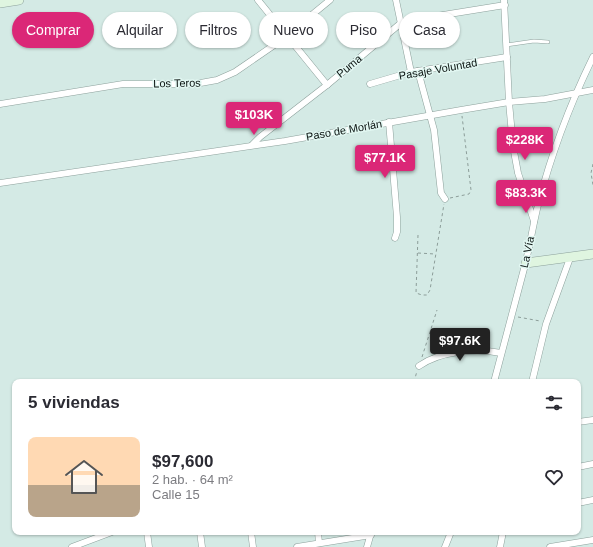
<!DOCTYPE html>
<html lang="es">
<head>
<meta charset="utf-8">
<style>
	:root { --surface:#fff; --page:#f2f2f3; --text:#2b2b33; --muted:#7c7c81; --accent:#db2777 }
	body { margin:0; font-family:Arial,sans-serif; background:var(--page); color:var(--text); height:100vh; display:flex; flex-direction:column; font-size:15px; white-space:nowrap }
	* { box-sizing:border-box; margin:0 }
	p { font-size:13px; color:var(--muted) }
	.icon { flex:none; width:22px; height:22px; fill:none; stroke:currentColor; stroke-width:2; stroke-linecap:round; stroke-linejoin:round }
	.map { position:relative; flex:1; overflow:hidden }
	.side { position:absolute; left:12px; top:379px; width:569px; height:156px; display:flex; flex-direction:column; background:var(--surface); border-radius:8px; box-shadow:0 1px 3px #0004 }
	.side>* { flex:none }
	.hud { position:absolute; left:12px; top:12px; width:569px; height:36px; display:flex; gap:8px }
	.price { position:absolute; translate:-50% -34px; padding:0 9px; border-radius:4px; background:var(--accent); color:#fff; font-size:13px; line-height:26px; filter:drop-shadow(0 1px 2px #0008) }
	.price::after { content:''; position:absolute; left:50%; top:24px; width:12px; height:9px; margin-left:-6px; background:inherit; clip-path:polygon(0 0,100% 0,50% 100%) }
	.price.current { background:#222; color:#fff }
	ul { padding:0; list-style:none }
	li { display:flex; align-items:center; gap:12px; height:100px; padding:0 16px }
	li span { display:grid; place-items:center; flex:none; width:112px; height:80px; border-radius:8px; color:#555 }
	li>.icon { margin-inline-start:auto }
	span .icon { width:48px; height:48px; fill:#fffc; stroke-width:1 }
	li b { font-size:17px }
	h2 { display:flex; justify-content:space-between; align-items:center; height:48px; padding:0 16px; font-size:17px }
	.chip { padding:0 14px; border-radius:18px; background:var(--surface); box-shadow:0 1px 3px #0004; font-size:14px; line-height:36px }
	.chip.current { background:var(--accent); color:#fff }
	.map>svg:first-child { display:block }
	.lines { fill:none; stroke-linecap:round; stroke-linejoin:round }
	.lane-casing { stroke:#8da19c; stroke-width:4 }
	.street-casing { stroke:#8da19c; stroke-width:7 }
	.secondary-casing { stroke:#8da19c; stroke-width:10 }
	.path { stroke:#8c9d99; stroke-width:1; stroke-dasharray:3 3; stroke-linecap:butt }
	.lane { stroke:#fff; stroke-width:3 }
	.street { stroke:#fff; stroke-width:6 }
	.secondary { stroke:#dff5e0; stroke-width:9 }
	.labels { text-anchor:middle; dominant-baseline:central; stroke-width:3; stroke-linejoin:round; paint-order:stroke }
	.street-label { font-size:11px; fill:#0c1412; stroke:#e2f7f2 }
</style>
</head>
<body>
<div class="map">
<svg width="593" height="547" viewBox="0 0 593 547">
	<rect width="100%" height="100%" fill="#d4eae5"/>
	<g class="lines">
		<defs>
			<polyline id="lane" points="507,45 534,41 548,42"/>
			<g id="street">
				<polyline points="258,0 327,85"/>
				<polyline points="396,0 411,72"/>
				<polyline points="504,0 509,102 513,146 518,173 534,221"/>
				<polyline points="418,71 434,130 441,193 445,199"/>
				<polyline points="370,84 411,72 507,57"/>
				<polyline points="0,104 123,84 195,84 217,80 235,72 280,41 330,0"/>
				<polyline points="389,122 397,217 397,232 395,238"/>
				<polyline points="252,145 260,137 327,85 401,23 412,20 505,5"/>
				<polyline points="0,183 285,141 461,110 509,102 545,99 593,90"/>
				<path d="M419,366C440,351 476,348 501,353"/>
				<path d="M494,382C504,343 515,304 525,265C530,245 533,225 538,205C551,155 570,104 593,57"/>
				<polyline points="532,382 546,324 570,258"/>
				<polyline points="578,422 593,420"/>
				<polyline points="578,467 593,464"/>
				<polyline points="578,503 593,500"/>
				<polyline points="147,532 149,547"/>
				<polyline points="200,532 202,547"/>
				<polyline points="251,532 253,547"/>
				<polyline points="318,532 319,543"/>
				<polyline points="72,547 112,532"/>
				<polyline points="297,547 371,535"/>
				<polyline points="367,547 371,533"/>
				<polyline points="445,547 451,532"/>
				<polyline points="500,547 503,532"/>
				<polyline points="550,547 593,540"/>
			</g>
			<g id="secondary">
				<polyline points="0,3 19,0"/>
				<polyline points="526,263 593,254"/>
			</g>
		</defs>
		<!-- lane casing -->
		<use href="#lane" class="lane-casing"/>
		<!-- street casing -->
		<use href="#street" class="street-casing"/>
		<!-- secondary casing -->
		<use href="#secondary" class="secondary-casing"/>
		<!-- path -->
		<g class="path">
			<polyline points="593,164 591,173 593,185"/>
			<polyline points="450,198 469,194 471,190 462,116"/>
			<polyline points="418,235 416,293 422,295 427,295 430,290 444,204"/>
			<polyline points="418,253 435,254"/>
			<polyline points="518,317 540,321"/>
			<polyline points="422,357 437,310"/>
			<polyline points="414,382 417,371"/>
		</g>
		<!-- lane -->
		<use href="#lane" class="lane"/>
		<!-- street -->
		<use href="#street" class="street"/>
		<!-- secondary -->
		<use href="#secondary" class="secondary"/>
	</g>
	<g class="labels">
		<!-- street labels -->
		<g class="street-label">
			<text transform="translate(349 66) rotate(-40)">Puma</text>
			<text transform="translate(438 69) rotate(-10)">Pasaje Voluntad</text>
			<text transform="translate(177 83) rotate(-1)">Los Teros</text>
			<text transform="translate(344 130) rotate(-10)">Paso de Morlán</text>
			<text transform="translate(527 252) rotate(-78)">La Vía</text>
		</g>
	</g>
</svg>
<b class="price" style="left:254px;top:136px">$103K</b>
<b class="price" style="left:525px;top:161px">$228K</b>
<b class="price" style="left:385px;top:179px">$77.1K</b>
<b class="price" style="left:526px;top:214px">$83.3K</b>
<b class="price current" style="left:460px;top:362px">$97.6K</b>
<div class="hud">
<a class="chip current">Comprar</a>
<a class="chip">Alquilar</a>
<a class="chip">Filtros</a>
<a class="chip">Nuevo</a>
<a class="chip">Piso</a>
<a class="chip">Casa</a>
</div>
<section class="side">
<h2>5 viviendas<svg class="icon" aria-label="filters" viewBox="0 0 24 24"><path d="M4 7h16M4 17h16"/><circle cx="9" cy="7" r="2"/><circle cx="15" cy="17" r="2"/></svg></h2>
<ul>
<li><span style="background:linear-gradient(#ffd9b3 60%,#b9a48a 0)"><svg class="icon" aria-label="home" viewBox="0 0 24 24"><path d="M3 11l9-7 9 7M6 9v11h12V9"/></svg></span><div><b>$97,600</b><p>2 hab. · 64 m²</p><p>Calle 15</p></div><svg class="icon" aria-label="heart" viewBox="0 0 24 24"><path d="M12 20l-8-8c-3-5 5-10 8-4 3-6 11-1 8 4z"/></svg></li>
</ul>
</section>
</div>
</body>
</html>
